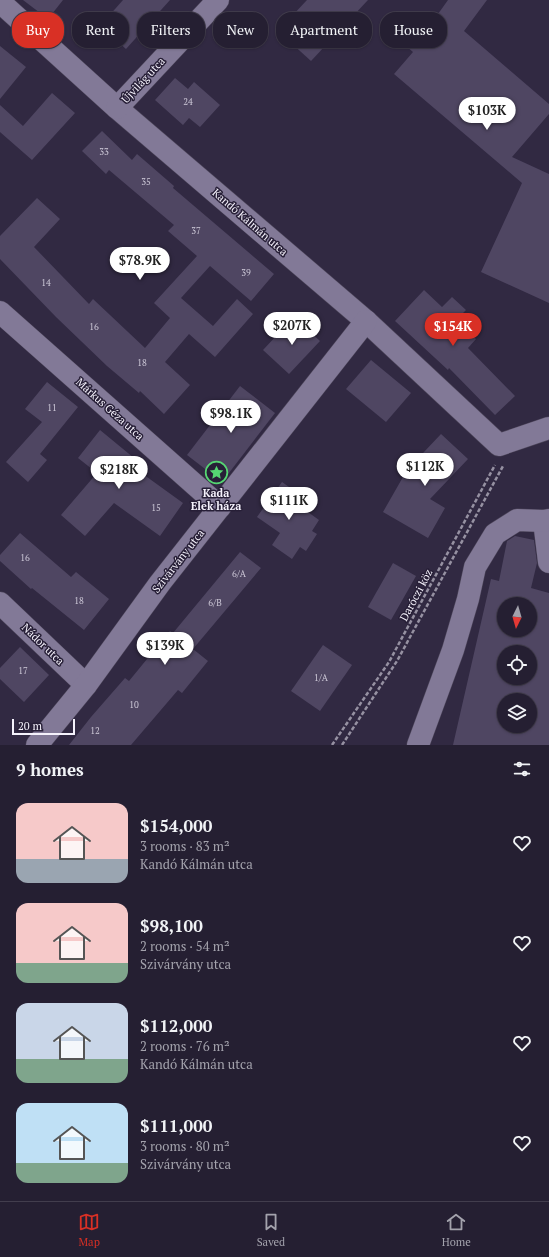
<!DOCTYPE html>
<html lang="en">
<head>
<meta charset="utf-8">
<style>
	:root { --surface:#251f32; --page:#312c3e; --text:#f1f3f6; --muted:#a3a2ac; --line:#423d4d; --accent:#d93025 }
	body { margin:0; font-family:"PT Serif",serif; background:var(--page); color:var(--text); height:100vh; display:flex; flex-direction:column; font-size:15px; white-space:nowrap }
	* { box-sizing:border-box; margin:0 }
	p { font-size:13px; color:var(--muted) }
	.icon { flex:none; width:22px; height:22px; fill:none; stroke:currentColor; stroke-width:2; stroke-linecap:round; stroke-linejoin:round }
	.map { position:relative; height:745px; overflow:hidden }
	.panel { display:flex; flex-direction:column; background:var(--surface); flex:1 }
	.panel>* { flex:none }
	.guide { position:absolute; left:12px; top:12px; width:525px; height:36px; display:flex; gap:8px }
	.needle { width:26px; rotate:185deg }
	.tools { position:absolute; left:497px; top:597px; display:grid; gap:8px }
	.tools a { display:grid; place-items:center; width:40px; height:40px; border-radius:50%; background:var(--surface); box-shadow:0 1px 3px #0004,0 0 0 1px var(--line); font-size:20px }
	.scale { position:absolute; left:12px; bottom:10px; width:63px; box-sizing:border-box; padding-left:4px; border:2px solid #f5f2fc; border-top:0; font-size:11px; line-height:14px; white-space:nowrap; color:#f5f2fc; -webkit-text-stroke:3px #271f37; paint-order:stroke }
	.price { position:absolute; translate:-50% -34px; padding:0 9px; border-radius:14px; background:#fff; color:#222; font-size:13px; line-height:26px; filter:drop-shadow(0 1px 2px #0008) }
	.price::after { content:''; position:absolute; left:50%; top:24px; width:12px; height:9px; margin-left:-6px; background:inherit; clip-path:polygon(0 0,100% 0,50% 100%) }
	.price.selected { background:var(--accent); color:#fff }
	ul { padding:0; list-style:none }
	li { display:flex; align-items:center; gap:12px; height:100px; padding:0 16px }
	li span { display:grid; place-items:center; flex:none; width:112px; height:80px; border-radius:12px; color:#555 }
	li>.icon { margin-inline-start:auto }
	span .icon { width:48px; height:48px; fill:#fffc; stroke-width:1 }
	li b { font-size:17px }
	h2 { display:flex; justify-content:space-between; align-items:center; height:48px; padding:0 16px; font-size:17px }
	.tag { padding:0 14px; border-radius:16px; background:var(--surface); box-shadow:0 1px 3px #0004,0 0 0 1px var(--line); font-size:14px; line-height:36px }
	.tag.selected { background:var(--accent); color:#fff }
	.menu { display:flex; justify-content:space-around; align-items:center; height:56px; border-top:1px solid var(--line); background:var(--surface); font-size:11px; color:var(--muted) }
	.menu a { display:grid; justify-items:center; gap:2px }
	.menu .selected { color:var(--accent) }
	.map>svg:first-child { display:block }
	.building { fill:#4f4662; fill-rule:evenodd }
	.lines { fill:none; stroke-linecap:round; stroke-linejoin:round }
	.minor-casing { stroke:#4e475b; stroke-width:23 }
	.path { stroke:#9691a2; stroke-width:2.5; stroke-dasharray:4 2; stroke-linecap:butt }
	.minor { stroke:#827997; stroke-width:22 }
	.labels { text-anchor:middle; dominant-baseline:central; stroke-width:3; stroke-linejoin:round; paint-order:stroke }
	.number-label { font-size:9px; fill:#ccc7d6 }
	.street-label { font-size:11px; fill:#f5f2fc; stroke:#271f37 }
	.poi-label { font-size:11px; font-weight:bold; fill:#f5f2fc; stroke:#271f37 }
</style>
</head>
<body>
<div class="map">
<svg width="549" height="745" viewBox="0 0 549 745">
	<rect width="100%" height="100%" fill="#312942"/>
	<!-- building -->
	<g class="building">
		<polygon points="23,0 63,0 48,19"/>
		<polygon points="123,0 170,0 126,49 100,26"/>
		<polygon points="307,0 368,0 311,61 278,31"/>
		<polygon points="448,0 487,0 464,31 549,104 549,114 512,157 549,174 549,303 481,272 522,183 394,74 413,52 394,36 412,15 428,28"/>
		<polygon points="0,46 26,67 0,99"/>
		<polygon points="175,78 188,89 194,82 220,105 200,127 189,118 183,125 155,100"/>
		<polygon points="52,93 75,113 32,160 0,132 0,105 23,126"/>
		<polygon points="102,131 132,160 137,154 174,186 173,188 274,274 251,301 210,266 181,298 213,326 237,299 253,314 215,357 189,334 165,362 190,385 164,414 140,391 139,393 107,366 56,317 0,259 0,236 37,198 60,219 34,247 89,304 93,299 145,348 170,318 154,303 197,256 168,231 174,225 109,170 106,174 82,151"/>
		<polygon points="424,290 442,307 452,297 466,310 456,320 476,339 468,348 515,396 495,415 449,368 448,370 395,321"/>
		<polygon points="294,317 320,341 289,374 263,350"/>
		<polygon points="371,360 411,393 386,422 346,389"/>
		<polygon points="47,382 78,407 40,454 47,460 28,482 6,462 42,422 25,409"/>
		<polygon points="240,386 275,413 222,482 187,455"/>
		<polygon points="100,430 134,458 129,464 183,503 160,536 114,503 85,536 61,515 97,473 78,458"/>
		<polygon points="441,434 468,459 430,499 445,508 428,538 383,512 407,470"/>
		<polygon points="282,482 306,499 301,507 319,520 312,531 317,534 306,551 300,547 292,559 272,545 280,533 257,517"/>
		<polygon points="20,533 71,577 76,572 109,599 84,630 32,588 31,589 0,561 0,555"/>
		<path d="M515,536L534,540L537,563L531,588L549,593V745H453L491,579L499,581L507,541ZM504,604H530V630H504ZM504,652H530V678H504ZM504,700H530V726H504Z"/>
		<polygon points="240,552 261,568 193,649 208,661 182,693 178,690 131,745 69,745 91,717 125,678 129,681 170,631 173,633"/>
		<polygon points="393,563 416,576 391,620 368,607"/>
		<polygon points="323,645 352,665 320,711 291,691"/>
		<polygon points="20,647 49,675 24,702 0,679 0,668"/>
	</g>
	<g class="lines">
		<defs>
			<g id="minor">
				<polyline points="0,2 117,108 366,321 499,445 549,428"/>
				<polyline points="117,108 218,0"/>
				<polyline points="0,312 220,507"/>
				<polyline points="549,520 544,521 549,562"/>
				<polyline points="0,603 86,685"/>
				<polyline points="37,745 86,685 160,583 366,321"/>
				<polyline points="418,745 453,650 468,599 475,567 495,534 517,520 544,521"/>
			</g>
		</defs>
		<!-- minor casing -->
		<use href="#minor" class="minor-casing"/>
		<!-- path -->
		<g class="path">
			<polyline points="332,745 389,662 495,465"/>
			<polyline points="342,745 397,661 503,466"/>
		</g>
		<!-- minor -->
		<use href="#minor" class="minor"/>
	</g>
	<!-- icons -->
	<defs>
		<symbol id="sight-ring" viewBox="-11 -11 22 22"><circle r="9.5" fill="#271f37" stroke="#55d672" stroke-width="1.5"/><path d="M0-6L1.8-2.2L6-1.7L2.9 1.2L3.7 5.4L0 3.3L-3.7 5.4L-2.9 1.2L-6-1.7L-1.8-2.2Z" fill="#55d672"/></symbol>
	</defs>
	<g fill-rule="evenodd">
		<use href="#sight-ring" x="204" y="460" width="25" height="25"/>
	</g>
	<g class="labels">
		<!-- number labels -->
		<g class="number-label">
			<text x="188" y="102">24</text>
			<text x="104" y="152">33</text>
			<text x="146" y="182">35</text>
			<text x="196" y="231">37</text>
			<text x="246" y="273">39</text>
			<text x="46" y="283">14</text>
			<text x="94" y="327">16</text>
			<text x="142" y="363">18</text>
			<text x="52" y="408">11</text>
			<text x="156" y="508">15</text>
			<text x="25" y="558">16</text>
			<text x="239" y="574">6/A</text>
			<text x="79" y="601">18</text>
			<text x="215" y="603">6/B</text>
			<text x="23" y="671">17</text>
			<text x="321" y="678">1/A</text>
			<text x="134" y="705">10</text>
			<text x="95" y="731">12</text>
		</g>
		<!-- street labels -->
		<g class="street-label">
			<text transform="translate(143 80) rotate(-47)">Újvilág utca</text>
			<text transform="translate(250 222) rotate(41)">Kandó Kálmán utca</text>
			<text transform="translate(110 409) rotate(42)">Márkus Géza utca</text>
			<text transform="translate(178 561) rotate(-52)">Szivárvány utca</text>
			<text transform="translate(416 595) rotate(-62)">Daróczi köz</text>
			<text transform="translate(43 644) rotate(44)">Nádor utca</text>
		</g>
		<!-- poi labels -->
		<g class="poi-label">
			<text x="216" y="493">Kada<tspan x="216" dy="13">Elek háza</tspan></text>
		</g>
	</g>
</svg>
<div class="tools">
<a><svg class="needle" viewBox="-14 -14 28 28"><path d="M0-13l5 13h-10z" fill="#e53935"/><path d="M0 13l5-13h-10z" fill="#a3a2ac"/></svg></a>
<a><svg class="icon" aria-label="locate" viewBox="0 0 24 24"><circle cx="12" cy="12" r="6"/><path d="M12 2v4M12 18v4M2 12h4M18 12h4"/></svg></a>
<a><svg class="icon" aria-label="layers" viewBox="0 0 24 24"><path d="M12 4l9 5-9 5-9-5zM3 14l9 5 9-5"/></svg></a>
</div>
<div class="scale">20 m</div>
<b class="price" style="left:487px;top:131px">$103K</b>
<b class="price" style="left:140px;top:281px">$78.9K</b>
<b class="price" style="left:292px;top:346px">$207K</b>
<b class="price selected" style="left:453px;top:347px">$154K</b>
<b class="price" style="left:231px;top:434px">$98.1K</b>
<b class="price" style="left:425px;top:487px">$112K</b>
<b class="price" style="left:119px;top:490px">$218K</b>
<b class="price" style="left:289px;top:521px">$111K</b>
<b class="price" style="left:165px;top:666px">$139K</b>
<div class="guide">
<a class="tag selected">Buy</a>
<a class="tag">Rent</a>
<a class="tag">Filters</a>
<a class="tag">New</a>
<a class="tag">Apartment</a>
<a class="tag">House</a>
</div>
</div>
<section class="panel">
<h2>9 homes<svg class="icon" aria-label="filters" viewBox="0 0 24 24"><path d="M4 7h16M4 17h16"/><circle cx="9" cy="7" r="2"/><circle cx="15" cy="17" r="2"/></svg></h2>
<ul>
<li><span style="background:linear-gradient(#f6c9c9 70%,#9aa5b1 0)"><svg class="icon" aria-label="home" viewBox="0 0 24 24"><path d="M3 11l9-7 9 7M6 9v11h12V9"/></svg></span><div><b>$154,000</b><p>3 rooms · 83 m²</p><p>Kandó Kálmán utca</p></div><svg class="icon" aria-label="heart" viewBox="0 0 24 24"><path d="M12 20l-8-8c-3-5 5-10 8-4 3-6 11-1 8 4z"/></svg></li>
<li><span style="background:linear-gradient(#f6c9c9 75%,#7fa58c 0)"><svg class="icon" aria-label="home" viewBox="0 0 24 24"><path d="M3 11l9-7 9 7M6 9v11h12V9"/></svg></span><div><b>$98,100</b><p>2 rooms · 54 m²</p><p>Szivárvány utca</p></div><svg class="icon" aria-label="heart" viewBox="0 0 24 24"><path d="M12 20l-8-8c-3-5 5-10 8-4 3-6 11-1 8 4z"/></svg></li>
<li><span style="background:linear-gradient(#c9d6e8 70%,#7fa58c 0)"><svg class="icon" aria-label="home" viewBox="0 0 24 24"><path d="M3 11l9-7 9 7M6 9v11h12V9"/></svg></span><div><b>$112,000</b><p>2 rooms · 76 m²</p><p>Kandó Kálmán utca</p></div><svg class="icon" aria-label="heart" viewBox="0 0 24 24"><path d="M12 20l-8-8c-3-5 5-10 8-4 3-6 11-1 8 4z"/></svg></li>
<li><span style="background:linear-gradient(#bfe0f5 75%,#7fa58c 0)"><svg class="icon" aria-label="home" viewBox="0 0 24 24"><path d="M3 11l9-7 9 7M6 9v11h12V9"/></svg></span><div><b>$111,000</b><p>3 rooms · 80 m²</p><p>Szivárvány utca</p></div><svg class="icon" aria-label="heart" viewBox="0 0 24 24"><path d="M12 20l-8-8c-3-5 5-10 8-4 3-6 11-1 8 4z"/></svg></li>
</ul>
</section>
<nav class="menu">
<a class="selected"><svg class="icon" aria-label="map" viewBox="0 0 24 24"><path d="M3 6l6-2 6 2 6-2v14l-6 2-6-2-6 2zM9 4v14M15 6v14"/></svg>Map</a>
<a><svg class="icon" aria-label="saved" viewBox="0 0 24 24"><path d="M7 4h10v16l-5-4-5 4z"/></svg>Saved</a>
<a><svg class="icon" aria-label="home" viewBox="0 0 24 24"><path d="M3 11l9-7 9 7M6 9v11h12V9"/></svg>Home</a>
</nav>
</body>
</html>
